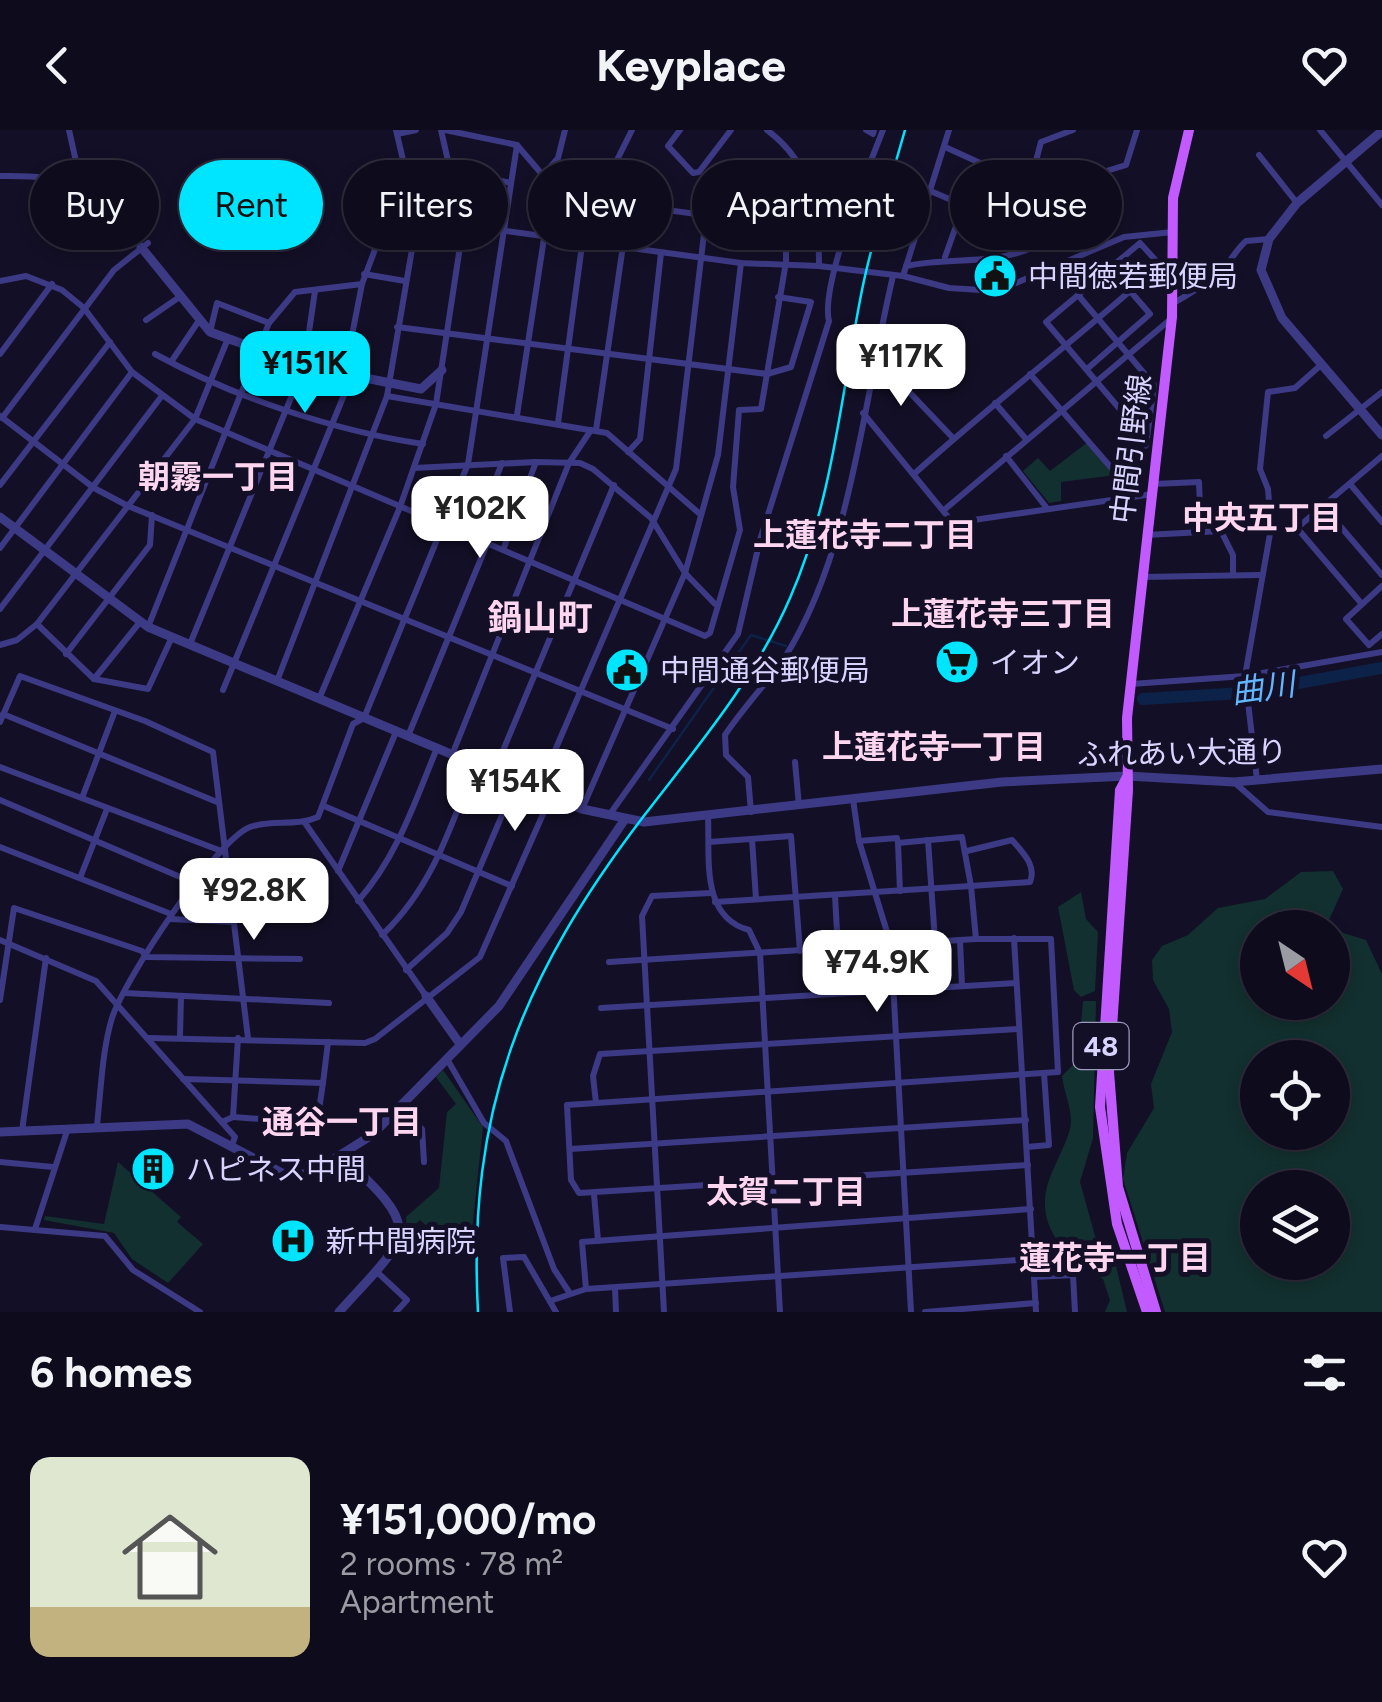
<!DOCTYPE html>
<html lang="en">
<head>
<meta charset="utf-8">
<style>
	:root { --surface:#0e0b1c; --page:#171425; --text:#f1f3f6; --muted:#9b9ba3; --line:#2e2b3b; --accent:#00e5ff }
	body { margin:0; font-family:Figtree,"Noto Sans JP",sans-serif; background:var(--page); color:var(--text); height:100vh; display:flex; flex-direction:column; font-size:38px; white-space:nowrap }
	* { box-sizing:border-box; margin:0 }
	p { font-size:32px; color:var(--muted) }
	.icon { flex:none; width:55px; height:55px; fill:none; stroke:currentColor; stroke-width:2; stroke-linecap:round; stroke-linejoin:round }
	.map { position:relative; height:1182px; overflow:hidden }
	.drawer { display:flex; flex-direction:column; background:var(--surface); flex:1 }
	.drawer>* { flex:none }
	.hud { position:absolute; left:30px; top:30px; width:1322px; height:90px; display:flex; gap:20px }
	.needle { width:65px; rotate:145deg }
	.buttons { position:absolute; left:1240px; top:780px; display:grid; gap:20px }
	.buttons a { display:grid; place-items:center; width:110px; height:110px; border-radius:50%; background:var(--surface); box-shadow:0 5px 15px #0003,0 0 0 2px var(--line); font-size:50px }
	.price { position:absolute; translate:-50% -85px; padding:0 22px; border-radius:20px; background:#fff; color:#222; font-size:32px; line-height:65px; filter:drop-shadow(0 2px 5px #0008) }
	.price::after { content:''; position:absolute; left:50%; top:60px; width:30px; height:22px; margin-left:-15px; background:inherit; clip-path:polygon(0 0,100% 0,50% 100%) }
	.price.active { background:var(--accent); color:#111 }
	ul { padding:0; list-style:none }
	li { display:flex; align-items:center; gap:30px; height:250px; padding:0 30px }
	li+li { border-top:2px solid var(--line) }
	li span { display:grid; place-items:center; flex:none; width:280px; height:200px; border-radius:20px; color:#555 }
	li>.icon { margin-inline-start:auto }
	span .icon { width:120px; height:120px; fill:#fffc; stroke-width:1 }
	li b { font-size:42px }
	h2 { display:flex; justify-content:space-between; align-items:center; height:120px; padding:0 30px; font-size:42px }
	.pill { padding:0 35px; border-radius:45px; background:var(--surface); box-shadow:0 5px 15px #0003,0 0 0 2px var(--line); font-size:35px; line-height:90px }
	.pill.active { background:var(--accent); color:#111 }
	header { display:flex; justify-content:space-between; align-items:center; height:130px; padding:0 30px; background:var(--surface); font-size:45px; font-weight:700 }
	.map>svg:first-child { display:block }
	.green { fill:#12302f; fill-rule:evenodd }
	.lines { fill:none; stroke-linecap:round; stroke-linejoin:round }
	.stream { stroke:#0c2248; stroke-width:2.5 }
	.river { stroke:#0c2248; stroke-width:12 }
	.minor { stroke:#3d3a85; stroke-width:6 }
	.tertiary { stroke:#3d3a85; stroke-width:9 }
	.primary { stroke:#c25bff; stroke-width:10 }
	.tram { stroke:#00e5ff; stroke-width:2.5 }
	.labels { text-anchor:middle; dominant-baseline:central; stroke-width:10; stroke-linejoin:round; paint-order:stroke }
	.shield { fill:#130f26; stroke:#9e99be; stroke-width:2.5 }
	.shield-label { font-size:28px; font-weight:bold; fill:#d9d4ff }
	.poi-label { font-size:30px; fill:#d9d4ff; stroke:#130f26; text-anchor:start }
	.street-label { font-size:30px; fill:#d9d4ff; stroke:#130f26 }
	.neighbourhood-label { font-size:32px; font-weight:bold; fill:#ffd6f0; stroke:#130f26 }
	.water-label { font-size:32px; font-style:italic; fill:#62b6ff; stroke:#130f26 }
	.quarter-label { font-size:35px; font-weight:bold; fill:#ffd6f0; stroke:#130f26 }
</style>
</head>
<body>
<header><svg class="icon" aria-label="back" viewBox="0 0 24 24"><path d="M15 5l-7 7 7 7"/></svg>Keyplace<svg class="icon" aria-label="heart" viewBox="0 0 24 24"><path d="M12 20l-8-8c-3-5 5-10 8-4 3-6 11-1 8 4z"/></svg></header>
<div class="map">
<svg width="1382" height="1182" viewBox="0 0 1382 1182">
	<rect width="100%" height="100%" fill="#130f26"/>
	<!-- green -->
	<g class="green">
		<polygon points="1088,312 1116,345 1061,352 1061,371 1049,373 1023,341 1038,328 1050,341"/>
		<path d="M1333,741L1343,759L1329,790L1343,803L1366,810L1382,844V1182H1165L1123,1049L1127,1023L1154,978L1151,954L1172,902L1169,879L1153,850L1152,830L1162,816L1188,805L1218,778L1265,769L1301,742ZM1258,798H1332V872H1258ZM1258,928H1332V1002H1258ZM1258,1058H1332V1132H1258Z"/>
		<polygon points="1081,762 1086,789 1098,802 1095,861 1081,867 1074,860 1058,777"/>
		<path d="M1083,871H1096L1093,1008L1080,1052L1095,1106L1112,1119L1127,1182H1105L1110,1170L1103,1149C1067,1128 1033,1097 1049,1050C1055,1033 1065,1017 1070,999C1074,983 1064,963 1062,946L1078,930Z"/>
		<polygon points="443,940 483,997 471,1110 440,1108 420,1090 407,1102 406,1087 439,1058 447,982 456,974 436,947"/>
		<polygon points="118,1032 181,1087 177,1092 203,1114 168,1153 132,1129 114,1103 44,1090 45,1086 104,1094"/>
	</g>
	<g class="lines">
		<!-- stream -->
		<polyline class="stream" points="649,650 751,505 786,516"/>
		<!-- river -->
		<polyline class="river" points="1143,569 1243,563 1382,538"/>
		<!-- minor -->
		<g class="minor">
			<polyline points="69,0 81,54"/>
			<polyline points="680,0 668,16 693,43 699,42 731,0"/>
			<path d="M767,0C814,35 819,82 819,136"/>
			<polyline points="866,0 873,4 874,0"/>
			<polyline points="1320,0 1382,75"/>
			<polyline points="397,4 416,0"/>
			<polyline points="945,17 989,37"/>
			<polyline points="1259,25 1297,73"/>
			<polyline points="449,40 511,53"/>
			<path d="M0,46C76,45 98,56 141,117"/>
			<polyline points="542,47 558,28 565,0"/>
			<polyline points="602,51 603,32 615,34 632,0"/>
			<polyline points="1069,59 1033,42 1041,12 1073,0"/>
			<polyline points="928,60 968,77"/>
			<polyline points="945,127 960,85 989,37 1025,54 1033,42"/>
			<path d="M906,136C946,127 990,135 1029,119L1077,50L1126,35L1137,0"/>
			<polyline points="364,144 405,151"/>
			<polyline points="903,146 949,0"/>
			<polyline points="0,151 26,146 62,160 84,178 132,242 195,289 705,506 710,503 740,400 733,357 739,280 761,279 786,132 786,96 629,75 633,45 590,56 552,56 517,15 445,0"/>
			<path d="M1173,173C1184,168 1219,145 1226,136C1233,127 1237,119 1246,111L1269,109"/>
			<polyline points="146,190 178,168"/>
			<polyline points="397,197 767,244 791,237 811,172 778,167"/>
			<polyline points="210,202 217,173 269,193 295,162 362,154 388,85 741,133 819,136 903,146 949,158 997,161 1124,107 1173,102"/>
			<polyline points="0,224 52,154"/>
			<path d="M155,224C233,267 335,301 423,314"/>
			<polyline points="875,226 953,308"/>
			<polyline points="171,232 198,192"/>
			<polyline points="1087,239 1150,184 1111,139"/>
			<polyline points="1030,244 1114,341 1146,315 1154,255 1078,165"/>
			<polyline points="344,246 362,154"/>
			<polyline points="387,266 607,303 701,385"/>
			<polyline points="995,273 1026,309"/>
			<polyline points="863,283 953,393"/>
			<polyline points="517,285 552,56"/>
			<polyline points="0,286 94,358 128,376 673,599"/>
			<polyline points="2,288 114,140 148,113"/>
			<polyline points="558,293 590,56"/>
			<polyline points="596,300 629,75"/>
			<polyline points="1326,306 1382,262"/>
			<polyline points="628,322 640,309 661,123"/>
			<polyline points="1006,326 1046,377"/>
			<polyline points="414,338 536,332 580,333 593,339 651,388 685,443 715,474"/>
			<path d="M914,344C994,272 1079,207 1160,135L1140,113L1046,192L1146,310"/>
			<polyline points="1154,354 1199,352 1201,402"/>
			<polyline points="1350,354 1382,392"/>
			<polyline points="0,355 110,212"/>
			<polyline points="1323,376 1382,445"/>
			<polyline points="944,380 1172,188"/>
			<polyline points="1271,398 1297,398 1382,326"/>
			<polyline points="1297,398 1361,473"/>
			<polyline points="836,402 953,393 1153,364"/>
			<polyline points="1146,405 1221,401 1233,425 1233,442"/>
			<polyline points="473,407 502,333"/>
			<polyline points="0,418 132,242"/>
			<polyline points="503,420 536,332"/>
			<polyline points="1141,447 1260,445"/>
			<polyline points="1382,456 1346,489 1369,515 1382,504"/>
			<polyline points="0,479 161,267"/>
			<polyline points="37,494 94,549 148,559 172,507"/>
			<polyline points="148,497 269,193"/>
			<polyline points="190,514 304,236 315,161"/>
			<polyline points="0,515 17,510 37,494 195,289 227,211"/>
			<polyline points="66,524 150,415 152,385"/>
			<polyline points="94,549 140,492"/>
			<polyline points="277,551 387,266 417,90 396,0"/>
			<polyline points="1131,554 1245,546 1382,522"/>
			<polyline points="223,560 351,248"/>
			<polyline points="319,569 400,377 436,274 463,97 441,0"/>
			<polyline points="3,584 217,672"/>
			<polyline points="0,592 20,546 145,591 213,622 248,908"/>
			<polyline points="408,606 487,414"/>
			<polyline points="452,625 569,333 591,300"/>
			<polyline points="795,632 799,676"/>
			<polyline points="0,637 224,722"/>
			<polyline points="494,642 614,355"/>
			<polyline points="1257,650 1245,546 1271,398 1268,359 1260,339 1268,262 1295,258 1322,234"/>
			<polyline points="1235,653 1268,682 1382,697"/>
			<polyline points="538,660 676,339 706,87"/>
			<polyline points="82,668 115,581"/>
			<polyline points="853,669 859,711 891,815 911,1182"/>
			<polyline points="0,670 192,752"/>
			<polyline points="324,676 512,756"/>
			<polyline points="582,679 685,443 718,325 741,133"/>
			<path d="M751,682L748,647L726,625L725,605C743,578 767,553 785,527C852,421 864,267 893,146"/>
			<path d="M610,684L738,504L760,410L829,191C820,156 868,38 883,0"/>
			<path d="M708,687C710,727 700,787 749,800L760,823L780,1182"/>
			<polyline points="305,693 426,866"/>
			<polyline points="752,709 756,769"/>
			<polyline points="928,710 935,811"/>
			<path d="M859,711L897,708L898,713L962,707L971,756L1030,752C1037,735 1022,722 1012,710L967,721"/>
			<polyline points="709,712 791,706 800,821"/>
			<polyline points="898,713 900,761"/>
			<polyline points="0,717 171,784"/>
			<polyline points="338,741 396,602"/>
			<polyline points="80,748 107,679"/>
			<polyline points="835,766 838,819"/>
			<path d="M358,771C397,727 415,672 437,618"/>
			<polyline points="715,772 971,756 976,809"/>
			<polyline points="170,789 233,792"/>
			<path d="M382,805C432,758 451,697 475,634"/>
			<polyline points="1014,808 1036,1182"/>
			<polyline points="0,810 96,851 235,1007 232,1015"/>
			<polyline points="960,811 962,856"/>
			<polyline points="609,832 976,809 1051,809 1058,942 567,975 571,1050 579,1063 1028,1035"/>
			<polyline points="406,840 447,803 461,782 516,652"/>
			<polyline points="124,863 329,873"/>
			<polyline points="0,870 14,778 142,821 147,827 300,829"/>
			<polyline points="601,878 1016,853"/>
			<polyline points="180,906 181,866"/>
			<polyline points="147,908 365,913 375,909 480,827 551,666"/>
			<polyline points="447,929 484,993 506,1011 554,1139 569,1162"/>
			<polyline points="183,949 323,953 328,912"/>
			<polyline points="596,973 593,946 600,924 1019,899"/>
			<polyline points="399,976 422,999 424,1032"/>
			<polyline points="233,987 317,993 323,953"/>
			<polyline points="222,992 233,987 238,908"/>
			<path d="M97,995C101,960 102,921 112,888C124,850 216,710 250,697C272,689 296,697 318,687L353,594L364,588L468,334L517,15"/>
			<polyline points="22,1001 46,828"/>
			<polyline points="1027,1017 1049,1015 1044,943"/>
			<polyline points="570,1019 1026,990"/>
			<polyline points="0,1032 53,1037"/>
			<polyline points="594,1064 598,1111"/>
			<polyline points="0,1097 105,1106 133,1140 200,1182"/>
			<polyline points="35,1099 68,998"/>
			<polyline points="376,1141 407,1170 396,1182"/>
			<polyline points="1034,1147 1073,1145 1075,1182"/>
			<polyline points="615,1158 616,1182"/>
			<polyline points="586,1159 582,1112 1031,1079"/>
			<polyline points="550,1171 586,1159 1033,1129"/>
			<polyline points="510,1182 503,1128 524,1127 556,1182"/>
			<polyline points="664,1182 642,786 652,766 711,763"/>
			<polyline points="925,1182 1036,1173"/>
		</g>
		<!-- tertiary -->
		<g class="tertiary">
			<polyline points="1382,1 1297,73 1269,109 1261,140 1282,188 1382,305"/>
			<polyline points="141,117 210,202 304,236 421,259 442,240"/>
			<polyline points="0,387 148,497 582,679 644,692 1002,652 1127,646 1234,652 1382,639"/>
			<polyline points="426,866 460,914"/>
			<polyline points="0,1002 188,994 284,1044 310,1044 372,1005 499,876 625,689"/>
			<path d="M339,1182C409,1104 427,1104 343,1027"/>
		</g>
		<!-- primary -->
		<g class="primary">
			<polyline points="1127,647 1120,660 1100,977 1117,1094 1147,1182"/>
			<polyline points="1156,1182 1118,1057 1109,942 1128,660 1127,588 1172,187 1173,68 1189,0"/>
		</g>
		<!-- tram -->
		<path class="tram" d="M478,1182C467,980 522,846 643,687C696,618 755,549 790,468C833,370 841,265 862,160C873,106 890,53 905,0"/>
	</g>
	<!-- icons -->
	<defs>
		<symbol id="civic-disc" viewBox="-11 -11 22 22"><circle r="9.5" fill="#00e5ff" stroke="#130f26"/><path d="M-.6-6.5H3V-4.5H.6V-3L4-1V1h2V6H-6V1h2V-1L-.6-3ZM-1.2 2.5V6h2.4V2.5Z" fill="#111"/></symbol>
		<symbol id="supermarket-disc" viewBox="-11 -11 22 22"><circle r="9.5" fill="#00e5ff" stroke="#130f26"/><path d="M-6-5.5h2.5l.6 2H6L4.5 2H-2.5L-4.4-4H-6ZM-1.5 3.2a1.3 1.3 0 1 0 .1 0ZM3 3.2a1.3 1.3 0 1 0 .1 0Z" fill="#111"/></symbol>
		<symbol id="building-disc" viewBox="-11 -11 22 22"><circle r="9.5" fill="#00e5ff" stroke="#130f26"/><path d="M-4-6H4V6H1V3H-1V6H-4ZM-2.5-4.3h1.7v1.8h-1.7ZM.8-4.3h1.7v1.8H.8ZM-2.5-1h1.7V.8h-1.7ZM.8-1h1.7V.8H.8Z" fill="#111"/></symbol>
		<symbol id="hospital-disc" viewBox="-11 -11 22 22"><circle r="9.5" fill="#00e5ff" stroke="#130f26"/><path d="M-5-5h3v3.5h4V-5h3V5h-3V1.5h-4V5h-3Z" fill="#111"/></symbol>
	</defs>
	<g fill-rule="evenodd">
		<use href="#civic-disc" x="970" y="121" width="50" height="50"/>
		<use href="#supermarket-disc" x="932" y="507" width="50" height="50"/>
		<use href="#civic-disc" x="602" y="515" width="50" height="50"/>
		<use href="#building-disc" x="128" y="1014" width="50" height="50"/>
		<use href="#hospital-disc" x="268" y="1086" width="50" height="50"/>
	</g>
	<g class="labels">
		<!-- shield labels -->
		<rect class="shield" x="1073.5" y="893" width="55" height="46" rx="8"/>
		<g class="shield-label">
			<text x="1101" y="916">48</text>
		</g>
		<!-- poi labels -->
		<g class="poi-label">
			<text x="1028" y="146">中間徳若郵便局</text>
			<text x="990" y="532">イオン</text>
			<text x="660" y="540">中間通谷郵便局</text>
			<text x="186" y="1039">ハピネス中間</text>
			<text x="326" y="1111">新中間病院</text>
		</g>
		<!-- street labels -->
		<g class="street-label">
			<text transform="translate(1131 319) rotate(-83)">中間引野線</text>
			<text transform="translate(1182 623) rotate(-1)">ふれあい大通り</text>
		</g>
		<!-- neighbourhood labels -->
		<g class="neighbourhood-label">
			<text x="218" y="347">朝霧一丁目</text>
			<text x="1262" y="388">中央五丁目</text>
			<text x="865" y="405">上蓮花寺二丁目</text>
			<text x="1003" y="484">上蓮花寺三丁目</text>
			<text x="934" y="617">上蓮花寺一丁目</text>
			<text x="342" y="992">通谷一丁目</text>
			<text x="786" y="1062">太賀二丁目</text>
			<text x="1115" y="1128">蓮花寺一丁目</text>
		</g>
		<!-- water labels -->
		<g class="water-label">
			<text transform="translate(1263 558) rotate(-8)">曲川</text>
		</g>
		<!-- quarter labels -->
		<g class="quarter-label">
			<text x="540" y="488">鍋山町</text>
		</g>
	</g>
</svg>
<div class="buttons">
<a><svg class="needle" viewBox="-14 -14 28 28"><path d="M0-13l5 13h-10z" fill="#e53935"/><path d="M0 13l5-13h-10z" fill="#9b9ba3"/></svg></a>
<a><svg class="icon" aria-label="locate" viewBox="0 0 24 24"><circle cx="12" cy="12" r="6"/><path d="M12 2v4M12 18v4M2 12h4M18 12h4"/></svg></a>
<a><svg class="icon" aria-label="layers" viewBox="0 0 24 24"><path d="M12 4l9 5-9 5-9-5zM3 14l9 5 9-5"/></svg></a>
</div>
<b class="price" style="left:901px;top:279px">¥117K</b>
<b class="price active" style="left:305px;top:286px">¥151K</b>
<b class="price" style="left:480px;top:431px">¥102K</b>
<b class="price" style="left:515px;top:704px">¥154K</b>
<b class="price" style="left:254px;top:813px">¥92.8K</b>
<b class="price" style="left:877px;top:885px">¥74.9K</b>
<div class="hud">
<a class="pill">Buy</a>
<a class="pill active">Rent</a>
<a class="pill">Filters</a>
<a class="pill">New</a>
<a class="pill">Apartment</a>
<a class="pill">House</a>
</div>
</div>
<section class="drawer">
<h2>6 homes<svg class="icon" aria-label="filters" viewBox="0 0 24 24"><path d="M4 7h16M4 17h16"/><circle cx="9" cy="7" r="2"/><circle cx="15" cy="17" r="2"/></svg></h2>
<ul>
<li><span style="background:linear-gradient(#dfe7d0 75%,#c2b280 0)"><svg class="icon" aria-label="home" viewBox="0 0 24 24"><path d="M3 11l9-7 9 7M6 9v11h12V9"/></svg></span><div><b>¥151,000/mo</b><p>2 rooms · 78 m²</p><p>Apartment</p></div><svg class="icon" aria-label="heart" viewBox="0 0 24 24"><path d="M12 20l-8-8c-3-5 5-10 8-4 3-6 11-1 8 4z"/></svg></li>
</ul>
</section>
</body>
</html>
